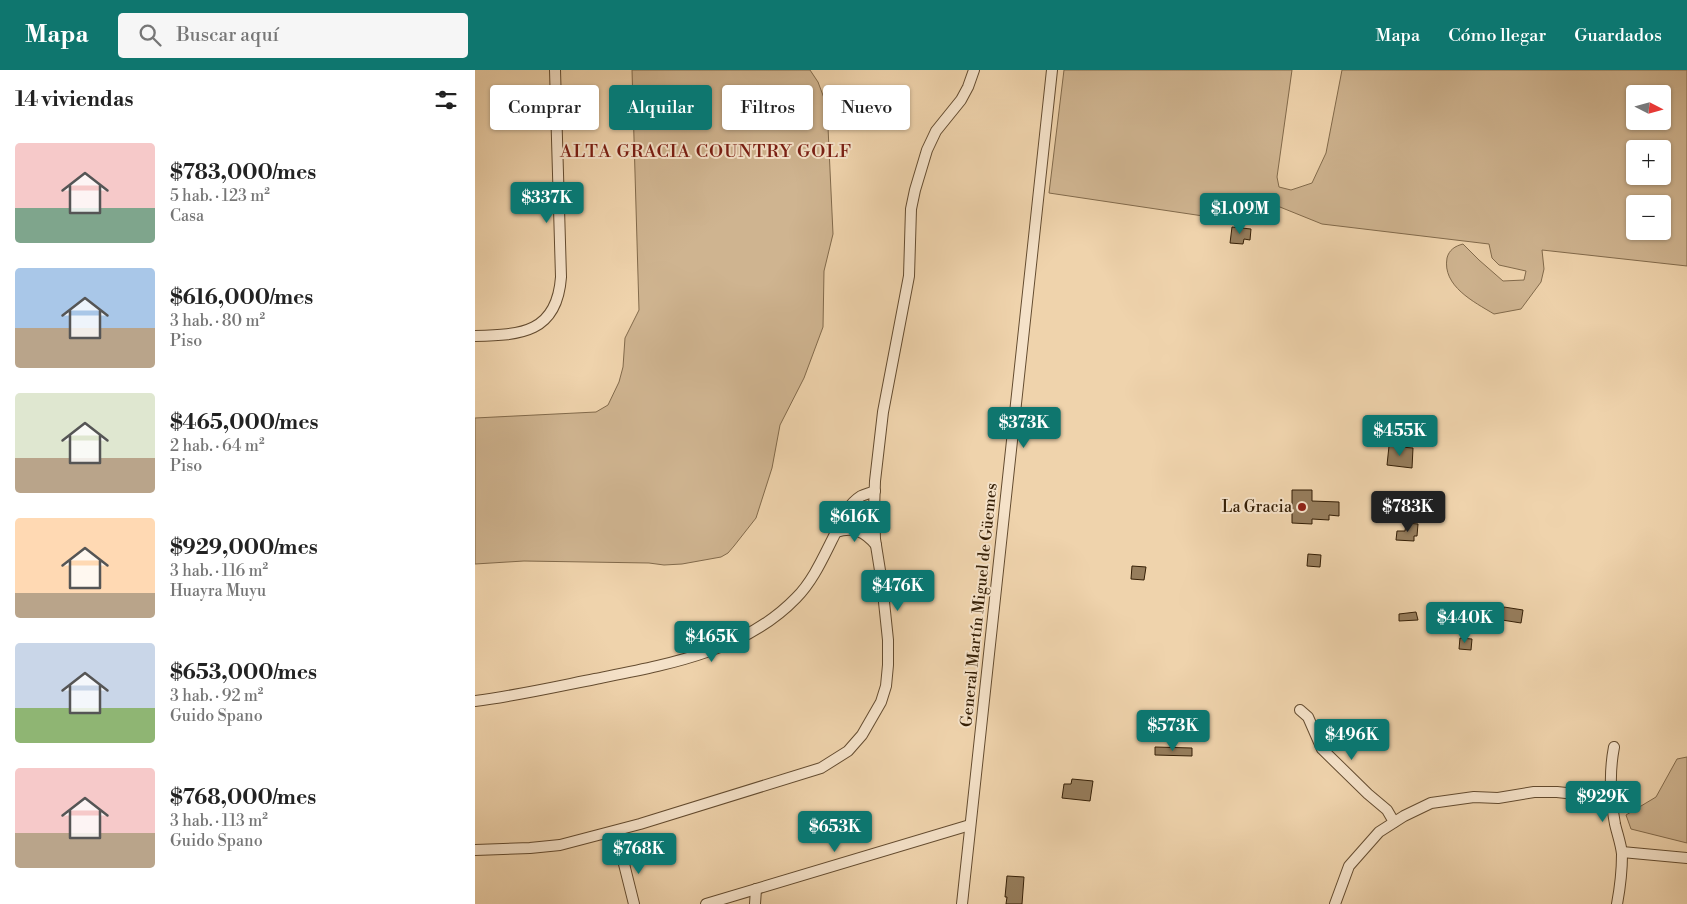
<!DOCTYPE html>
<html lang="es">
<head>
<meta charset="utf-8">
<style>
	:root { --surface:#fff; --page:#f6f6f6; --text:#222; --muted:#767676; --accent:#0f766e }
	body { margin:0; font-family:"Libre Bodoni",serif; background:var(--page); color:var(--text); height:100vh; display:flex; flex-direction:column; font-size:19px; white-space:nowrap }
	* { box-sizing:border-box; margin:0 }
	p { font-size:16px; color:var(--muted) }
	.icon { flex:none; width:28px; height:28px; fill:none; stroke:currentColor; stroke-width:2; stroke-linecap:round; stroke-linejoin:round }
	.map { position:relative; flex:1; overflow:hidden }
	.side { display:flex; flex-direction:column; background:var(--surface); width:475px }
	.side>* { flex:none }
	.guide { position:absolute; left:15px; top:15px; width:475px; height:45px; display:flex; gap:10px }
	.needle { width:32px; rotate:96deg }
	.buttons { position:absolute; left:1151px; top:15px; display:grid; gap:10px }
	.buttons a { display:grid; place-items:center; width:45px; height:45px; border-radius:5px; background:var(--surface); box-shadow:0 1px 4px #0004; font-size:25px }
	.price { position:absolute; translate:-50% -42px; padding:0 11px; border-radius:5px; background:var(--accent); color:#fff; font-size:16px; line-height:32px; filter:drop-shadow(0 1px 2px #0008) }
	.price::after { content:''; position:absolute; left:50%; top:30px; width:15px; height:11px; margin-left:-8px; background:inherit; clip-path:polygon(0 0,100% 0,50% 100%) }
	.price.selected { background:#222; color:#fff }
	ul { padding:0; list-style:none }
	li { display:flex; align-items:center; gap:15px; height:125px; padding:0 15px }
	li span { display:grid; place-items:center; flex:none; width:140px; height:100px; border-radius:5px; color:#555 }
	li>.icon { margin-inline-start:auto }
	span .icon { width:60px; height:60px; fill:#fffc; stroke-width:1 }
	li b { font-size:21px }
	h2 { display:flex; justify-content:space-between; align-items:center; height:60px; padding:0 15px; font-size:21px }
	.tag { padding:0 18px; border-radius:5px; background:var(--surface); box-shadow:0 1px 4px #0004; font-size:18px; line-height:45px }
	.tag.selected { background:var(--accent); color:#fff }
	header { display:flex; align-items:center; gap:30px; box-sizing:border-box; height:70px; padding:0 25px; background:var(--accent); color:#fff }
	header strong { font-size:24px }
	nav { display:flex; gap:28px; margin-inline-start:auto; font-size:18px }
	.search { width:350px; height:45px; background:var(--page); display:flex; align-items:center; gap:12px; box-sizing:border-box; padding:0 18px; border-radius:5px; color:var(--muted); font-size:19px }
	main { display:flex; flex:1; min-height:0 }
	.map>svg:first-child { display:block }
	.green { fill:#cfb490; stroke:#826a4b; fill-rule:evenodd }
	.building { fill:#967d5c; stroke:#351f06 }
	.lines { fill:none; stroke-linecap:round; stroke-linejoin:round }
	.street-casing { stroke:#644c30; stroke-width:12 }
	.street { stroke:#f5e2c9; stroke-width:10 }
	.poi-dot { fill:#8f2418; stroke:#f5e2c9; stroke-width:2 }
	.labels { text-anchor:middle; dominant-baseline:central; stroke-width:4; stroke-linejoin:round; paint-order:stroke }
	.poi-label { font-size:16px; fill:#351f06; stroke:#f5e2c9; text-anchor:end }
	.street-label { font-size:16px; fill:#351f06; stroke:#f5e2c9 }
	.neighbourhood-label { font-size:18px; letter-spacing:1px; fill:#7a1f14; stroke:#f5e2c9 }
</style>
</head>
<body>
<header>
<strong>Mapa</strong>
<div class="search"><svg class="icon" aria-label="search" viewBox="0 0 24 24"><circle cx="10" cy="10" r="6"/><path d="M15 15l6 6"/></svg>Buscar aquí</div>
<nav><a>Mapa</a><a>Cómo llegar</a><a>Guardados</a></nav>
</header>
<main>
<section class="side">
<h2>14 viviendas<svg class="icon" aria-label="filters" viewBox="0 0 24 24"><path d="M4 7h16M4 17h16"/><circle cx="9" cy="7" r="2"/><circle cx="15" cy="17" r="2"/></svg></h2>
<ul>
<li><span style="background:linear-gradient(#f6c9c9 65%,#7fa58c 0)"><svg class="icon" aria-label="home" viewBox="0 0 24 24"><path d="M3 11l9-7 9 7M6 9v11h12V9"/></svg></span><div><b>$783,000/mes</b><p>5 hab. · 123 m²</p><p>Casa</p></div></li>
<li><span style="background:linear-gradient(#a9c7e8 60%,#b9a48a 0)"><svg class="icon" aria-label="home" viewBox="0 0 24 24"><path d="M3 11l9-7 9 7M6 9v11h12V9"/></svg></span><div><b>$616,000/mes</b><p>3 hab. · 80 m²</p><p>Piso</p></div></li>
<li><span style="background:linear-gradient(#dfe7d0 65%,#b9a48a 0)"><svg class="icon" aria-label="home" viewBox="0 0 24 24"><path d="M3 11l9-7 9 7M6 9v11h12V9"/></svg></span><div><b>$465,000/mes</b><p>2 hab. · 64 m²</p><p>Piso</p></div></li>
<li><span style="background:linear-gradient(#ffd9b3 75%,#b9a48a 0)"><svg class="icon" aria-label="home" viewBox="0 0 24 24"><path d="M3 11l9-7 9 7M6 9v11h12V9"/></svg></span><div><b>$929,000/mes</b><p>3 hab. · 116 m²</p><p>Huayra Muyu</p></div></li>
<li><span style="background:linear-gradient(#c9d6e8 65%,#8fb573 0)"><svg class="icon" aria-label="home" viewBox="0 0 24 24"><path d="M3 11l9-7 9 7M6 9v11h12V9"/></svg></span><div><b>$653,000/mes</b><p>3 hab. · 92 m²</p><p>Guido Spano</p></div></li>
<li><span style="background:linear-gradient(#f6c9c9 65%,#b9a48a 0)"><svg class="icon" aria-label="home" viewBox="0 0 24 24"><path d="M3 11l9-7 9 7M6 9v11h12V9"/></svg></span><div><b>$768,000/mes</b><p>3 hab. · 113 m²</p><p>Guido Spano</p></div></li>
</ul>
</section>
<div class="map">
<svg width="1212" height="834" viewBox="0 0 1212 834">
	<rect width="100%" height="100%" fill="#efd3ac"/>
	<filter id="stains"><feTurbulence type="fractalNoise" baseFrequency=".004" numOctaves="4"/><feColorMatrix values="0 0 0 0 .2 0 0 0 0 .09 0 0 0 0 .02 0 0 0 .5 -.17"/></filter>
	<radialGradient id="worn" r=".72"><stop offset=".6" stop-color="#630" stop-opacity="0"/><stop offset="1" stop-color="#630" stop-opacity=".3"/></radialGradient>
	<!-- green -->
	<g class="green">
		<polygon points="157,0 335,0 343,12 352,36 358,164 349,201 348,257 329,308 305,355 297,398 281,448 259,476 253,483 246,487 207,494 189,495 174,493 49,491 0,494 0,348 121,342 133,335 144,312 148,297 150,268 164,240"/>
		<path d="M589,0H817L802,107L804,117L816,120L837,113L851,83L867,0H1212V196L1067,180L1069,199L1066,212L1046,239L1019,244C999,232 967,216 972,188C974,180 980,176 988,174L1004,190L1028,211L1049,210L1051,201L1024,195L1017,188L1014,174L847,154L795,133L771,135L755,150L574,123ZM1160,24H1188V51H1160ZM1160,79H1188V106H1160ZM1160,134H1188V161H1160Z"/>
		<polygon points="1212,687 1212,773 1156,759 1151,745 1181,727 1202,689"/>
	</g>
	<!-- building -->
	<g class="building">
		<polygon points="757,157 776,159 775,170 769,169 768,174 755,173"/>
		<polygon points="914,376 938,378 937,398 912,395"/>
		<polygon points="817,420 837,420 837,431 864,432 864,446 854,445 854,450 837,449 837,454 817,453"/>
		<polygon points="931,453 943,454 942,466 939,466 939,471 921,470 922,461 930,461"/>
		<polygon points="833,484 846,485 845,497 832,496"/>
		<polygon points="657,496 671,497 669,510 656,509"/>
		<polygon points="1029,537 1048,540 1046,553 1027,550"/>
		<polygon points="941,542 943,550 924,551 924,544"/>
		<polygon points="985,568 997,569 996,580 984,579"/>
		<polygon points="680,677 717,678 717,686 680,685"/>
		<polygon points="597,709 618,711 615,731 587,728 589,714 596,714"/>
		<polygon points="532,806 549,807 547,834 531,834 532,827 530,827"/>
	</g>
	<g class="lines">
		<defs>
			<g id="street">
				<path d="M0,266C46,265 82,263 86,207L80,0"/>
				<path d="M361,462C379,456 390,462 401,475"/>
				<path d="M0,631C40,626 80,617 120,609C190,595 269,582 321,528C337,512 347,490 357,470C365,455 370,436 386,426C390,424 395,423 400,421"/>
				<polyline points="825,640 833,647 847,679 893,724 912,740 919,752"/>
				<path d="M1139,677C1134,703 1135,727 1140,754C1142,763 1146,774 1147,784C1147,801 1145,818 1142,834"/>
				<polyline points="0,780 55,778 85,775 165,754 346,698 373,681 387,665 406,632 411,616 413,595 413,570 407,513 400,469 399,440 400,411 408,342 434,206 436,139 440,120 452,80 461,61 486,30 493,17 499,0"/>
				<polyline points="146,782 159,834"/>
				<polyline points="1147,782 1212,788"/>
				<polyline points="231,834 495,755"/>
				<polyline points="280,834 281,819"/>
				<polyline points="487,834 577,0"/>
				<polyline points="860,834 874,796 904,762 929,746 956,733 999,727 1023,728 1059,722 1082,722 1109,725 1137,734"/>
			</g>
		</defs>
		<!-- street casing -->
		<use href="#street" class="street-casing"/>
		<!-- street -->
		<use href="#street" class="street"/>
	</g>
	<!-- markers -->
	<circle class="poi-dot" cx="827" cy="437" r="5"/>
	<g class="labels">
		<!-- poi labels -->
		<g class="poi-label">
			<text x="817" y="437">La Gracia</text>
		</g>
		<!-- street labels -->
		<g class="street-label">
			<text transform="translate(504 535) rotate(-84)">General Martín Miguel de Güemes</text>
		</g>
		<!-- neighbourhood labels -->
		<g class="neighbourhood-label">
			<text x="231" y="81">ALTA GRACIA COUNTRY GOLF</text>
		</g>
	</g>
	<rect width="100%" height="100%" filter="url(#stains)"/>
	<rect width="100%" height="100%" fill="url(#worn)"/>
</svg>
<div class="buttons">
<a><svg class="needle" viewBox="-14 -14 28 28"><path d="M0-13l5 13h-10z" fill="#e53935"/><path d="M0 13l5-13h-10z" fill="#767676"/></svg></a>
<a>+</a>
<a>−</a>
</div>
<b class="price" style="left:72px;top:154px">$337K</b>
<b class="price" style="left:765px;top:165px">$1.09M</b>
<b class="price" style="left:549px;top:379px">$373K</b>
<b class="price" style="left:925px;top:387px">$455K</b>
<b class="price selected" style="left:933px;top:463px">$783K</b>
<b class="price" style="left:380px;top:473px">$616K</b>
<b class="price" style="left:423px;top:542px">$476K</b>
<b class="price" style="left:990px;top:574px">$440K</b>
<b class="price" style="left:237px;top:593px">$465K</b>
<b class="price" style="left:698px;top:682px">$573K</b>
<b class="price" style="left:877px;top:691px">$496K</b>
<b class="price" style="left:1128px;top:753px">$929K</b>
<b class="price" style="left:360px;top:783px">$653K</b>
<b class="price" style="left:164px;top:805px">$768K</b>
<div class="guide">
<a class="tag">Comprar</a>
<a class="tag selected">Alquilar</a>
<a class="tag">Filtros</a>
<a class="tag">Nuevo</a>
</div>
</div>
</main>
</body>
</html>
